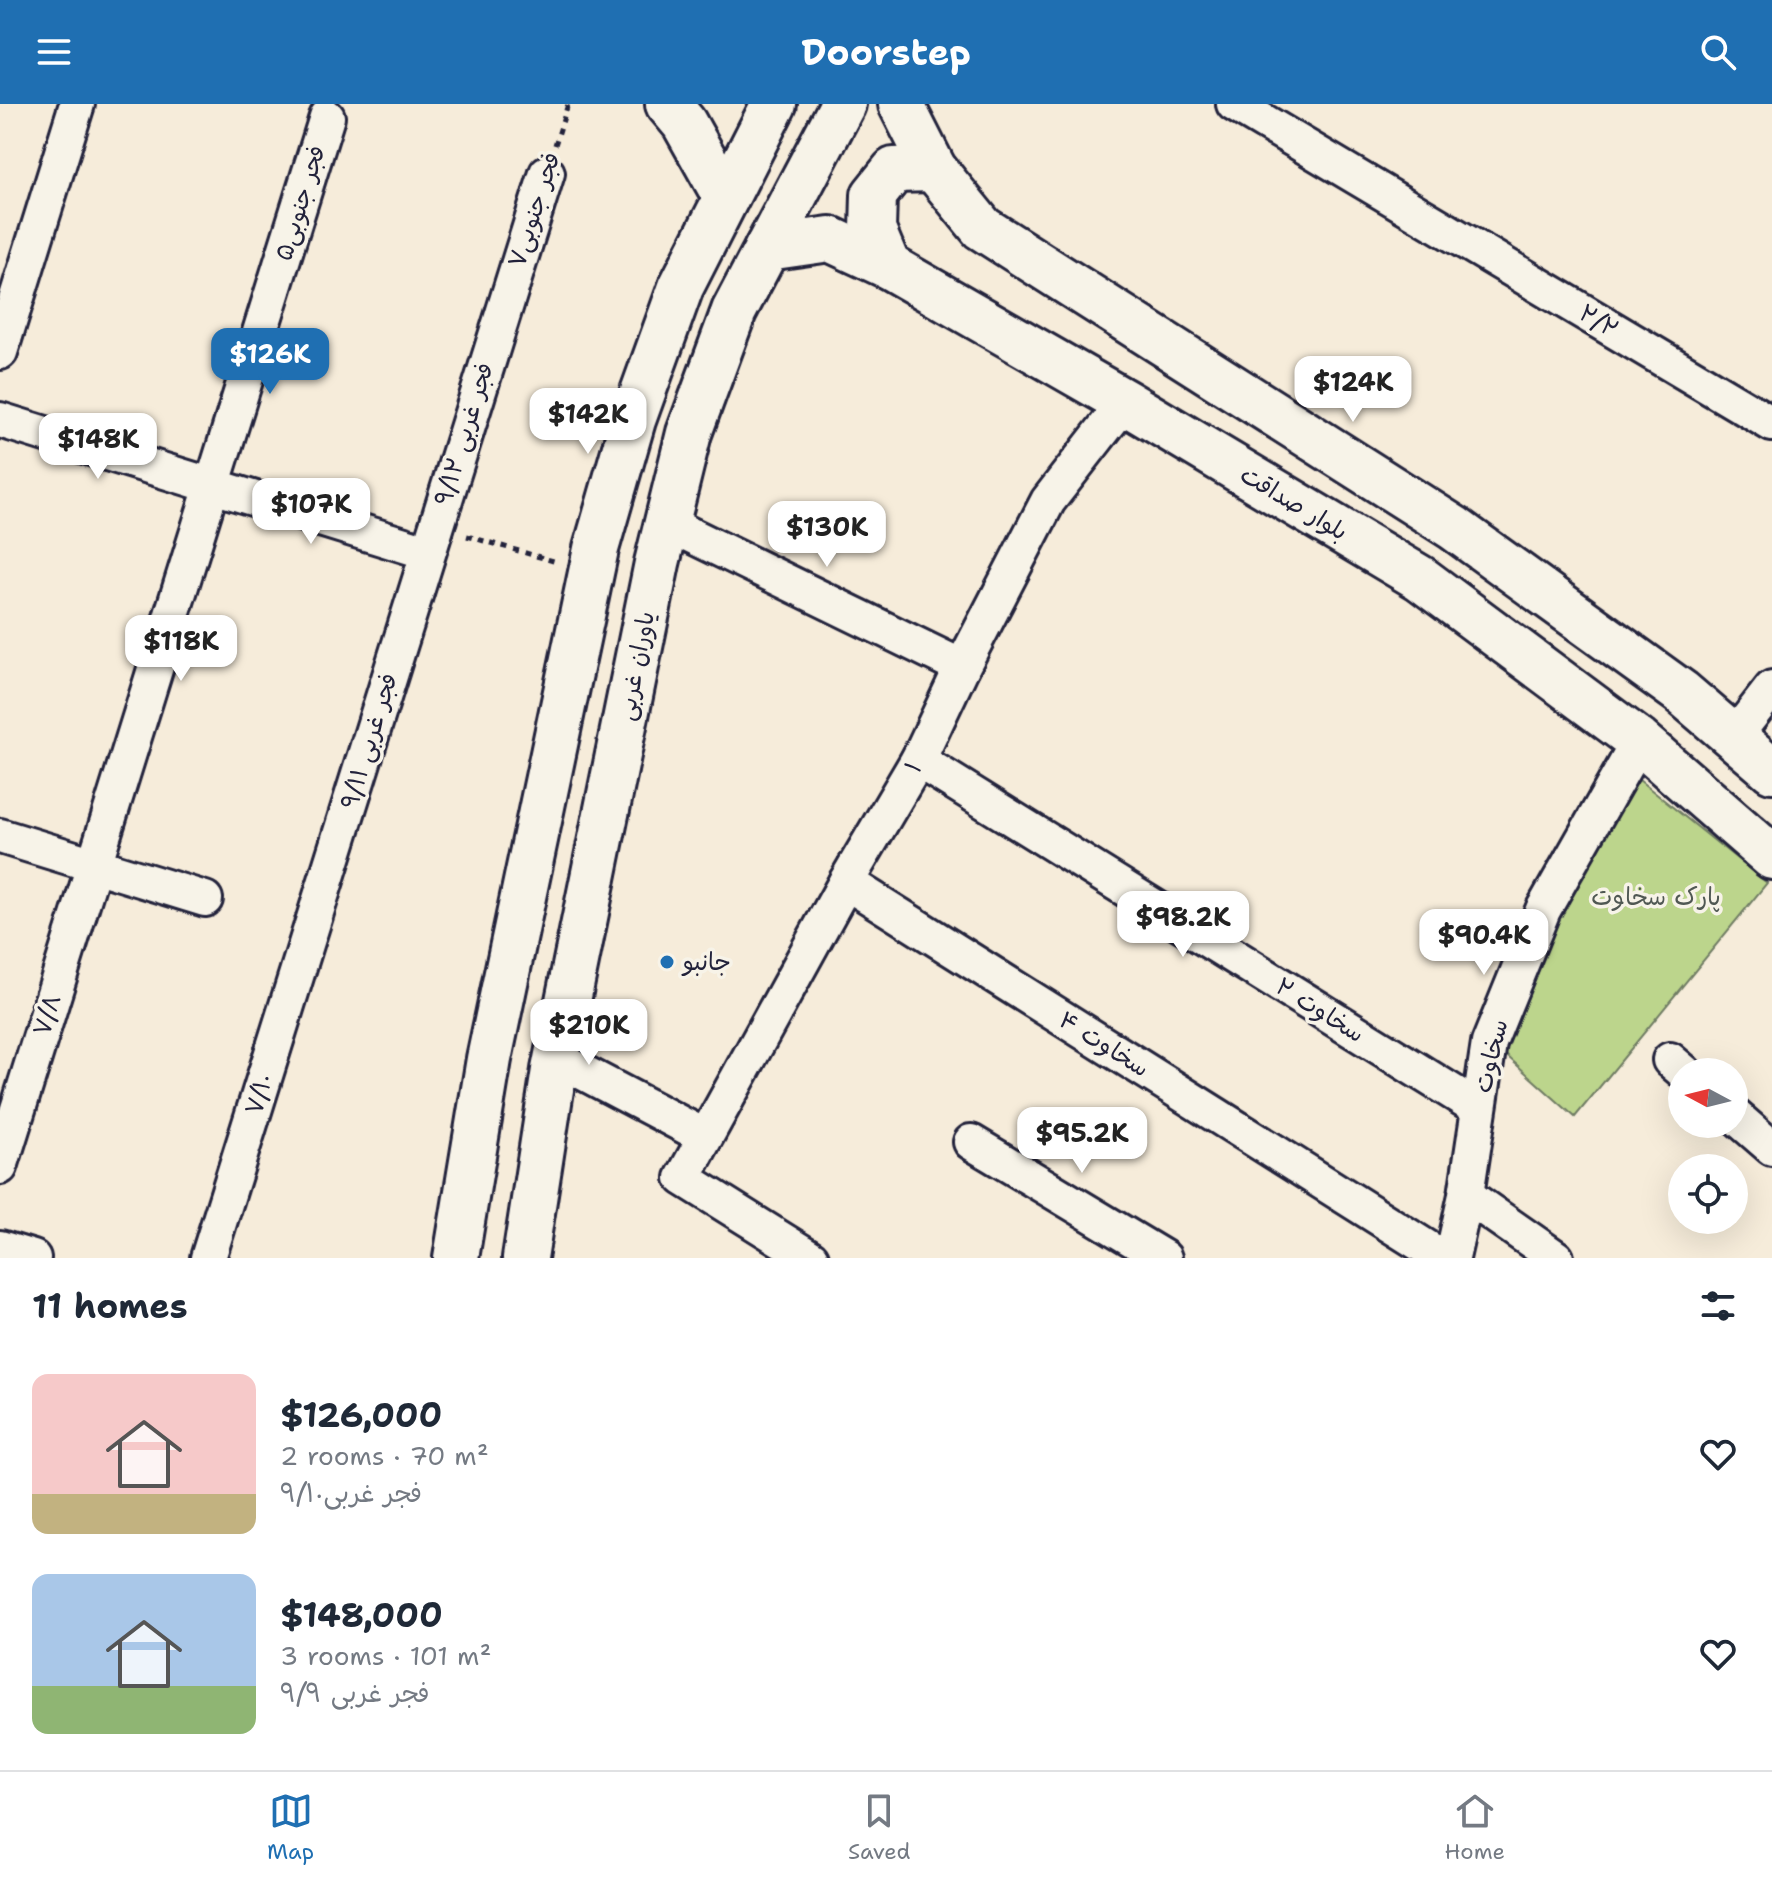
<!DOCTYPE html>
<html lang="en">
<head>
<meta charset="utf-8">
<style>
	:root { --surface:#fff; --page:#f6f6f7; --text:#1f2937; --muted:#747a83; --line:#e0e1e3; --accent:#1f6fb2 }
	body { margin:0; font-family:"Shantell Sans","Playpen Sans Arabic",sans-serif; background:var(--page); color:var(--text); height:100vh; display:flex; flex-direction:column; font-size:30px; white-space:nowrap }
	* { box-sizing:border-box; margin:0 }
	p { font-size:26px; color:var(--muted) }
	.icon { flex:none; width:44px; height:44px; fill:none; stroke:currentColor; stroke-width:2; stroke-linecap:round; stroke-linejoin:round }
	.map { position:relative; height:1154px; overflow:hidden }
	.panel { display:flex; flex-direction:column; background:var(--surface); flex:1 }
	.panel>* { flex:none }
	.needle { width:52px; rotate:277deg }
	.controls { position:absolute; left:1668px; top:954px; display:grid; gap:16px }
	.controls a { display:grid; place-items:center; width:80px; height:80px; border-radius:50%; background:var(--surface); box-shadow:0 8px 32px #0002; font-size:40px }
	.price { position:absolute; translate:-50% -68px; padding:0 18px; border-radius:16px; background:#fff; color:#222; font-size:26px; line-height:52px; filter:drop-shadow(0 2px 4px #0008) }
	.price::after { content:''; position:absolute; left:50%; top:48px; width:24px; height:18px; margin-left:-12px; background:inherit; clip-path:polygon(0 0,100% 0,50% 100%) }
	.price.active { background:var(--accent); color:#fff }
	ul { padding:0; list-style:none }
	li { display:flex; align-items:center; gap:24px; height:200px; padding:0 32px }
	li span { display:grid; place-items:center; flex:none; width:224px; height:160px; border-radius:16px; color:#555 }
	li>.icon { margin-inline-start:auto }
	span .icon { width:96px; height:96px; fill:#fffc; stroke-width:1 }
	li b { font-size:34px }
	h2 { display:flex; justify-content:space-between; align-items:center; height:96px; padding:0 32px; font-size:34px }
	header { display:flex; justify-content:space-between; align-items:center; height:104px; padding:0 32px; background:var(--accent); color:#fff; font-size:36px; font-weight:700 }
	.menu { display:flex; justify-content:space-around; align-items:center; height:112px; border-top:2px solid var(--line); background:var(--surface); font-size:22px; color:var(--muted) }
	.menu a { display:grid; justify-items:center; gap:4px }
	.menu .active { color:var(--accent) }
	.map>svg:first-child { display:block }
	.green { fill:#bcd58c; stroke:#6f7c64; stroke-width:2 }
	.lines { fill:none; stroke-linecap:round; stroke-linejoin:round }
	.minor-casing { stroke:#22223b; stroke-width:40 }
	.major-casing { stroke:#22223b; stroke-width:50 }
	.path { stroke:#22223b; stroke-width:5; stroke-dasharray:6 6; stroke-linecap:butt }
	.minor { stroke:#f7f3e8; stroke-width:34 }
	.major { stroke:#f7f3e8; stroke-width:44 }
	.poi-dot { fill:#1f6fb2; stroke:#f7f3e8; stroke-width:3 }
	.labels { text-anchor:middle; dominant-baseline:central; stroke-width:7; stroke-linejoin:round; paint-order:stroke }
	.street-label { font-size:24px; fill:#22223b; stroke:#f7f3e8 }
	.park-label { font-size:24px; fill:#505853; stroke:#f7f3e8 }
	.poi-label { font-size:24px; fill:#22223b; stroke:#f7f3e8; text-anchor:start }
</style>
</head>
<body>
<header><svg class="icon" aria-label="menu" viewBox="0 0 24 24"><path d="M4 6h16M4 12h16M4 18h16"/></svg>Doorstep<svg class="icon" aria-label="search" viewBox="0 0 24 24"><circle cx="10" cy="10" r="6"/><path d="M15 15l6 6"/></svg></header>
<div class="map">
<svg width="1772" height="1154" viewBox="0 0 1772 1154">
	<rect width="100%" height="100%" fill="#f6ecda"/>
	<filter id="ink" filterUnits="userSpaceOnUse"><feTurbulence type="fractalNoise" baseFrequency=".0125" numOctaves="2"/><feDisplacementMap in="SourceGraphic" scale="16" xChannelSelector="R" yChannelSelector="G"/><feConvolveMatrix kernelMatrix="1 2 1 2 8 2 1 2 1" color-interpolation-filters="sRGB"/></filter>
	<g filter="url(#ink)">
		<!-- green -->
		<polygon class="green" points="1634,672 1767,779 1575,1013 1499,945 1556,813"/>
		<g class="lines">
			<defs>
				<g id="minor">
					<polyline points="1234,0 1772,320"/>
					<polyline points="0,248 77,0"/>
					<polyline points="0,316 427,448"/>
					<polyline points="666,419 962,563"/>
					<polyline points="1734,633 1772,584"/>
					<polyline points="918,656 1478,1004"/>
					<polyline points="0,732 205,795"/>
					<polyline points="846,778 1443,1154"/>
					<polyline points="556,954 704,1032"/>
					<polyline points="1670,956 1684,968"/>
					<polyline points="1734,1011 1772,1044"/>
					<polyline points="971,1038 1164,1154"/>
					<polyline points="0,1063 327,13"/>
					<polyline points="1466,1091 1556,1154"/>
					<polyline points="0,1144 33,1154"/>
					<polyline points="208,1154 547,69"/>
					<polyline points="811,1154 683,1074 846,778 918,656 962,563 1048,397 1125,298"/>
					<polyline points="1452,1154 1466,1091 1489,939 1543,806 1639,637"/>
				</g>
				<g id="major">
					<polyline points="668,0 684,19 726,94"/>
					<polyline points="901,0 934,65 982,124 1454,424 1681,588 1772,666"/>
					<polyline points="767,144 830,135 888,162 1125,298 1420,474 1639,637 1772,753"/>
					<polyline points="888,162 873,126 874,91 894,66 934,65"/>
					<polyline points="456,1154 489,955 596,445 633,316 681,183 774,0"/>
					<polyline points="525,1154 554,966 657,459 689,329 734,207 843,0"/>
				</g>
			</defs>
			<!-- minor casing -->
			<use href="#minor" class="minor-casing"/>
			<!-- major casing -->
			<use href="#major" class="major-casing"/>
			<!-- path -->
			<g class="path">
				<polyline points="555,41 568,0"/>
				<polyline points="467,432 557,458"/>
			</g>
			<!-- minor -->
			<use href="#minor" class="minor"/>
			<!-- major -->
			<use href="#major" class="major"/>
		</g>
	</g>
	<!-- markers -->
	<circle class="poi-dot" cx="667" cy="858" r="8"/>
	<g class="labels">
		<!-- street labels -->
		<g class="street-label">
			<text transform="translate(300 99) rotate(-73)">فجر جنوبی۵</text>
			<text transform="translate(534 106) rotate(-72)">فجر جنوبی۷</text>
			<text transform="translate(1599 217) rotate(31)">۲/۲</text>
			<text transform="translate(464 330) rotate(-73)">۹/۱۲ فجر غربی</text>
			<text transform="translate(1294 399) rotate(31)">بلوار صداقت</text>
			<text transform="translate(636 562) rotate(-79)">یاوران غربی</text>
			<text transform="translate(369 637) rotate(-73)">۹/۱۱ فجر غربی</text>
			<text transform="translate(913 663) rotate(-61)">۱</text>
			<text transform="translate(1320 906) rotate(32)">سخاوت ۲</text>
			<text transform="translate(47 911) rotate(-73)">۷/۸</text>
			<text transform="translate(1104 940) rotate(32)">سخاوت ۴</text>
			<text transform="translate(1491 952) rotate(-76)">سخاوت</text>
			<text transform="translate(259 990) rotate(-73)">۷/۱۰</text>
		</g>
		<!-- park labels -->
		<g class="park-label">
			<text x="1656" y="793">پارک سخاوت</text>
		</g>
		<!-- poi labels -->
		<g class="poi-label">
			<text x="683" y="858">جانبو</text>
		</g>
	</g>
</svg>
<div class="controls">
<a><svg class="needle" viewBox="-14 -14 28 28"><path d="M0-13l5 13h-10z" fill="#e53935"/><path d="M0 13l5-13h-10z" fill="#747a83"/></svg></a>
<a><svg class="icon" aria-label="locate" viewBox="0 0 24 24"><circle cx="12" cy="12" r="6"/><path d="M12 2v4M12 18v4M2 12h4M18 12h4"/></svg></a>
</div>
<b class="price active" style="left:270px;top:292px">$126K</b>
<b class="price" style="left:1353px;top:320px">$124K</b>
<b class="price" style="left:588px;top:352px">$142K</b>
<b class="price" style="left:98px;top:377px">$148K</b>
<b class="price" style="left:311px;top:442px">$107K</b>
<b class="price" style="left:827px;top:465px">$130K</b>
<b class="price" style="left:181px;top:579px">$118K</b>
<b class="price" style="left:1183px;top:855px">$98.2K</b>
<b class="price" style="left:1484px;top:873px">$90.4K</b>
<b class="price" style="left:589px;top:963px">$210K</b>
<b class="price" style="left:1082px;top:1071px">$95.2K</b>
</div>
<section class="panel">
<h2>11 homes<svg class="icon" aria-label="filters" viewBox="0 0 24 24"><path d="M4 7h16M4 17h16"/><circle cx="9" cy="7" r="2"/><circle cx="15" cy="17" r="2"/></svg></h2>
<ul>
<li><span style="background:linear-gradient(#f6c9c9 75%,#c2b280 0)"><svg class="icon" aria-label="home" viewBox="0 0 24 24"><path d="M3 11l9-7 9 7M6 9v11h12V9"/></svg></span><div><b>$126,000</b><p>2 rooms · 70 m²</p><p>فجر غربی۹/۱۰</p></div><svg class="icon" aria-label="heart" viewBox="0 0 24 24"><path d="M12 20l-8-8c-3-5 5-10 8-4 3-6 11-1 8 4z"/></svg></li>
<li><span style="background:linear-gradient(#a9c7e8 70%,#8fb573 0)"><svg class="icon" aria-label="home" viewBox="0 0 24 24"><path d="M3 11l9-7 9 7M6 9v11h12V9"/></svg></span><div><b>$148,000</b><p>3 rooms · 101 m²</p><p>۹/۹ فجر غربی</p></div><svg class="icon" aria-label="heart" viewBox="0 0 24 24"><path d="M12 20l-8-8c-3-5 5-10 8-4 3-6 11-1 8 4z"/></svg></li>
</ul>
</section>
<nav class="menu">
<a class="active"><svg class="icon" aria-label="map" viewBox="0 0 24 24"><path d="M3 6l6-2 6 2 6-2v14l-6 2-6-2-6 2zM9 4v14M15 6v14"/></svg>Map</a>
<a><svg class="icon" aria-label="saved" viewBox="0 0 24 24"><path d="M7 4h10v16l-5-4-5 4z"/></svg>Saved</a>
<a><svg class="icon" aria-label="home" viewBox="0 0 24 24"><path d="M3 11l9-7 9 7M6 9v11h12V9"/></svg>Home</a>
</nav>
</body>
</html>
